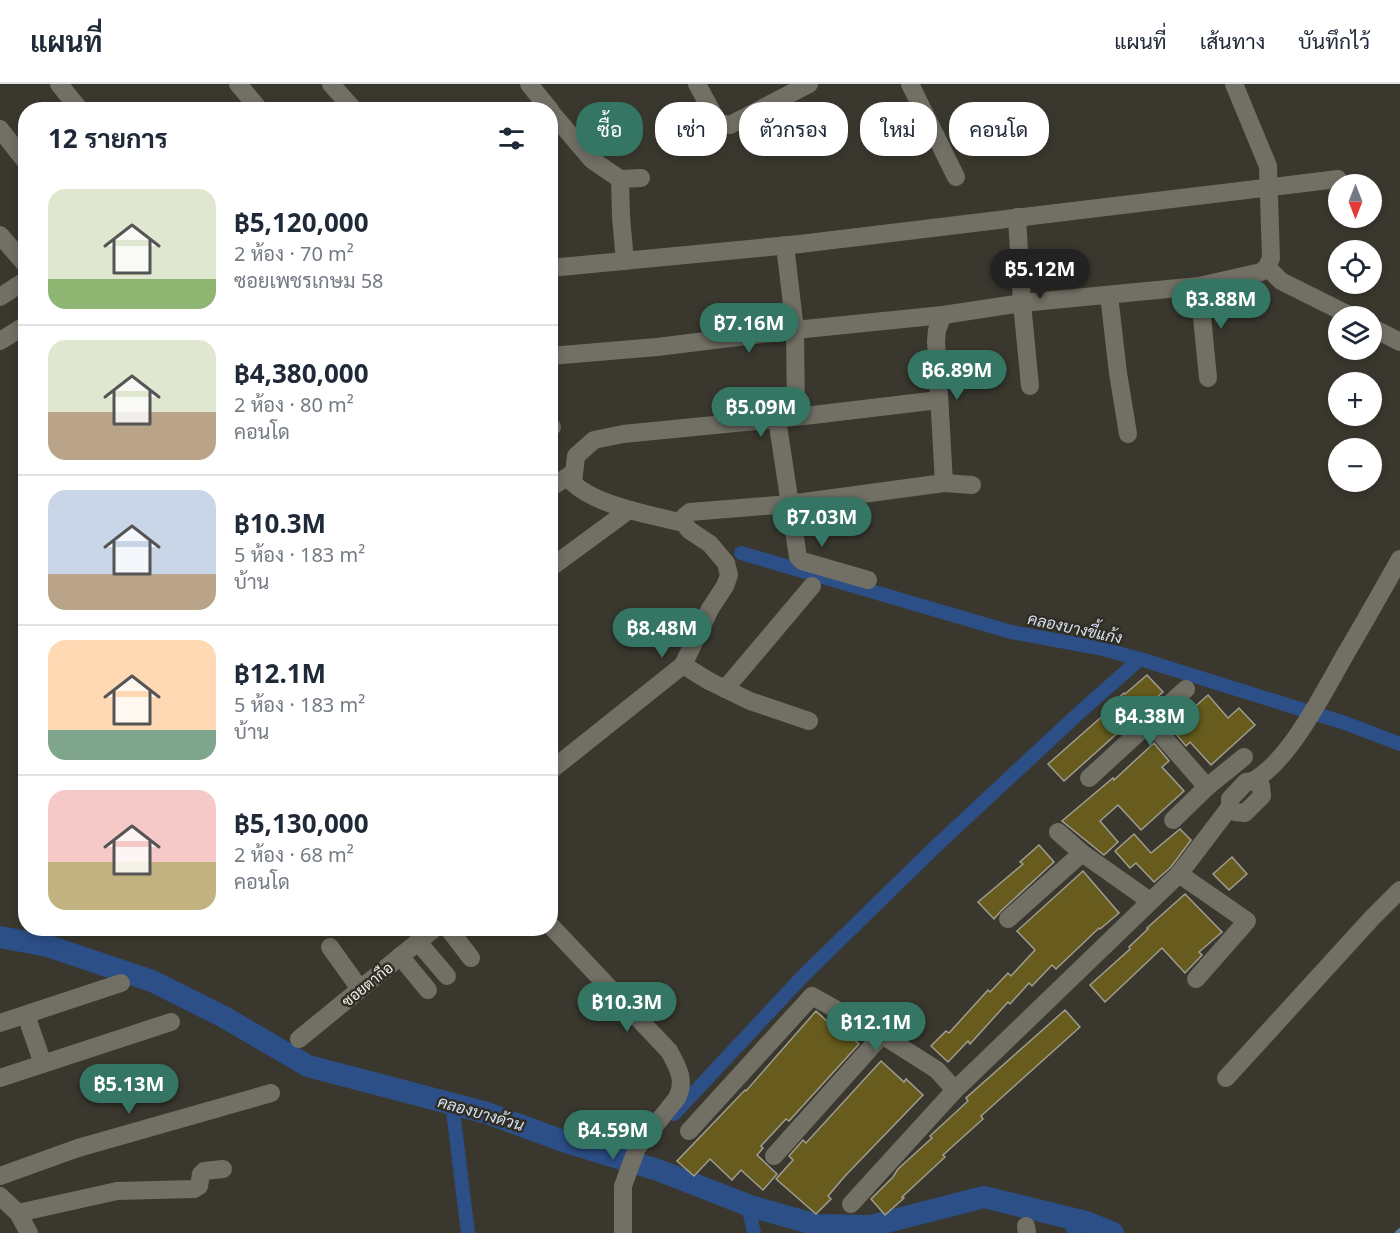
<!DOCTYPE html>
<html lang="th">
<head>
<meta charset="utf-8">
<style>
	:root { --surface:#fff; --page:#f2f2f3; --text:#1f2937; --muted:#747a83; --line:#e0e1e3; --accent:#357563 }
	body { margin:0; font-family:"Noto Sans",Sarabun,sans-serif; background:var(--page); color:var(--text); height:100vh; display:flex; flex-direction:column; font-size:22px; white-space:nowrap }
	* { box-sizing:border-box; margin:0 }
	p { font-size:20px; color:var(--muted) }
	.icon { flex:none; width:33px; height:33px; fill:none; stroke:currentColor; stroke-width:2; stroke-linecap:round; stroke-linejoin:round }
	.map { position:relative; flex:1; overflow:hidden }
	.side { position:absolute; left:18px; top:18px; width:540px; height:834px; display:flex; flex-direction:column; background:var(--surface); border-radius:24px; box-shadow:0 3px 9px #0003 }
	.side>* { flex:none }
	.banner { position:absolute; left:576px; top:18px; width:570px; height:54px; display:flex; gap:12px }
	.needle { width:39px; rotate:180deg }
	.buttons { position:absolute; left:1328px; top:90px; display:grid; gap:12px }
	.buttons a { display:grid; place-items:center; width:54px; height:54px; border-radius:50%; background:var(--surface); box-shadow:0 3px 9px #0003; font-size:30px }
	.price { position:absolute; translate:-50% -51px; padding:0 14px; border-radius:21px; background:var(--accent); color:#fff; font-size:20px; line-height:39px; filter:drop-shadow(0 2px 3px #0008) }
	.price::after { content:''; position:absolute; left:50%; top:36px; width:18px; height:14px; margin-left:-9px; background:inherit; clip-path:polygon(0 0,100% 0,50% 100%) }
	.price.selected { background:#222; color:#fff }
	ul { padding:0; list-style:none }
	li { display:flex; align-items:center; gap:18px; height:150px; padding:0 30px }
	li+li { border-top:2px solid var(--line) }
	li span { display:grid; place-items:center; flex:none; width:168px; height:120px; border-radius:18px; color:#555 }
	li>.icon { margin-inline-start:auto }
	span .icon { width:72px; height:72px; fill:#fffc; stroke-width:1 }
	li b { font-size:26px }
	h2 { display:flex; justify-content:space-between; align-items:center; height:72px; padding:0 30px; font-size:26px }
	.chip { padding:0 21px; border-radius:24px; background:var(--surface); box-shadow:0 3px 9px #0003; font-size:21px; line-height:54px }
	.chip.selected { background:var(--accent); color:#fff }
	header { display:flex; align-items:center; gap:36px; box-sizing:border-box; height:84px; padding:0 30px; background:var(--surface); border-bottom:2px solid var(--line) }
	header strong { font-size:28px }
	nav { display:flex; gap:33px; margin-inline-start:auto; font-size:21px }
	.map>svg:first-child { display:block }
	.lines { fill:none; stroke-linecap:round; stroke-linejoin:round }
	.stream { stroke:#6780a5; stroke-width:4 }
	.canal { stroke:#2c4f88; stroke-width:14 }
	.river { stroke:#2c4f88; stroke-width:22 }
	.building { fill:#675c1d; stroke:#9f9d91; stroke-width:1.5 }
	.minor { stroke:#727065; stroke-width:18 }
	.labels { text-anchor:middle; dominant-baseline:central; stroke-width:5; stroke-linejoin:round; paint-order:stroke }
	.street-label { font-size:15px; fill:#f2f1ea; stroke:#302e24 }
	.water-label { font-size:16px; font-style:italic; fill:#d5e0f1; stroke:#302e24 }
</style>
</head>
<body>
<header>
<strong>แผนที่</strong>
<nav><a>แผนที่</a><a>เส้นทาง</a><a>บันทึกไว้</a></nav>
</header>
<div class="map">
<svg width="1400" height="1149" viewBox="0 0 1400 1149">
	<rect width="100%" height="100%" fill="#3a382e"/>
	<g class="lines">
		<!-- stream -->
		<polyline class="stream" points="1397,1149 1400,1146"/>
		<!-- canal -->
		<g class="canal">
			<polyline points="741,469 1011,548 1099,564 1140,575 1345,639 1400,660"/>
			<polyline points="452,1019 468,1149"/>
			<polyline points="674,1030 803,892 934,764 1079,629 1140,575"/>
			<polyline points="748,1121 754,1149"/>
			<polyline points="1070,1134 1074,1149"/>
		</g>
		<!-- river -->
		<polyline class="river" points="0,853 48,862 152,897 224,933 308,982 487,1029 566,1058 658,1086 750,1122 817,1141 871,1142 984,1113 1086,1138 1113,1149"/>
	</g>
	<!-- building -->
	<g class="building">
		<polygon points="1147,591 1163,608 1144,624 1143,623 1120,643 1122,645 1064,697 1048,680 1107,628 1106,625 1124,609 1125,610"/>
		<polygon points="1208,611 1228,634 1239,624 1255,641 1211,681 1190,658 1186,662 1171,644"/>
		<polygon points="1154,659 1169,677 1162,683 1184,707 1141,746 1118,721 1100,737 1118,758 1104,771 1062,737 1113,694 1114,696"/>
		<polygon points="1180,745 1191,756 1171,783 1154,798 1136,779 1130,784 1115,767 1134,750 1151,769"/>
		<polygon points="1039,761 1054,778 1001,827 994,835 978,818 1023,780 1020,778"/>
		<polygon points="1232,773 1247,790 1229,806 1213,790"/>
		<polygon points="1083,787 1119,829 1100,845 1099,844 1056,885 1052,881 1032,902 1029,899 1010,920 1008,918 970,960 968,957 948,978 931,962 946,947 949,949 988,906 990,908 1008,889 1011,892 1035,866 1017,847"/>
		<polygon points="1185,810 1222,848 1199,868 1202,871 1185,889 1162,864 1105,918 1090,901 1130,865 1129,863 1148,845 1147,844"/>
		<polygon points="1065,926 1080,943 981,1032 983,1035 943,1071 945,1073 902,1113 904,1114 885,1131 871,1115 893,1093 898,1085 932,1054 930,1052 968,1017 966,1014"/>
		<polygon points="816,927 840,949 843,945 859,960 789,1037 786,1035 761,1062 763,1064 757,1071 777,1090 763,1106 741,1086 732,1096 710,1075 694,1092 677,1077 745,1006 746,1007"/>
		<polygon points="881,977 904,998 906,995 923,1011 845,1092 828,1112 831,1115 816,1130 776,1095 793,1076 789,1072 803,1056 806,1059"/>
	</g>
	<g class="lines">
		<!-- minor -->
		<g class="minor">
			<polyline points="59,0 80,26"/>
			<polyline points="238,0 260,26"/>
			<polyline points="331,0 354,26"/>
			<polyline points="529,0 550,26"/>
			<polyline points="697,0 718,39 730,41 809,0"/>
			<polyline points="910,0 956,93"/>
			<polyline points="550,27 592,76 620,95 621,133 625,177"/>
			<polyline points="0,45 26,78"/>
			<polyline points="620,95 641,94"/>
			<polyline points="1017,133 1022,219 1030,302"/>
			<polyline points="0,151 26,181"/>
			<polyline points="785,161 795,246 796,333"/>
			<polyline points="1267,183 1281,197 1351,232"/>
			<polyline points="550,184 800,160 1338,95"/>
			<polyline points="1199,202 1208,294"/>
			<polyline points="1109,211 1118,289 1128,350"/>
			<polyline points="0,213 26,196"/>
			<polyline points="943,231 937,246 936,257 944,399"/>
			<polyline points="1371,243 1400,258"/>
			<polyline points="0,257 26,241"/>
			<polyline points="550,272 657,263 795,246 943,231 1022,219 1199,202 1261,188 1267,183 1271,174 1268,82 1234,0"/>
			<polyline points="777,335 798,473 802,477 868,496"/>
			<polyline points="550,342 552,343"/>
			<polyline points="550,404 573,389"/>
			<polyline points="684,439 685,432 690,428 789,420 944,399 972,401"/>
			<polyline points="550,484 629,426"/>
			<polyline points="683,581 709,597 750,617 809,637"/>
			<polyline points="725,605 812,502"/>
			<polyline points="1150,638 1207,703 1244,673"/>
			<path d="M550,687L683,581L710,525L725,502L729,491L726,479L710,460L689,446L684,439C654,432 595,421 573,399L576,372L594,356L623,350L796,333L939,316"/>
			<polyline points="1089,694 1186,605"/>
			<path d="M1253,697C1290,676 1324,608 1345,571C1364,539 1382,507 1400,475"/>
			<polygon points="1253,697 1261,702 1262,712 1245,729 1235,728 1230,723 1230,715 1246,698"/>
			<polyline points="1173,736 1207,703"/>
			<polyline points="1058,748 1082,769 1150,817"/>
			<polyline points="1179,790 1247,837 1196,895"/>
			<polyline points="1008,835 1082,769"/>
			<path d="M550,841L669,967C678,983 686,997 677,1014L637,1064L623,1102V1149"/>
			<polyline points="448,844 471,874"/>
			<polyline points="418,858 447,892"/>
			<polyline points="330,863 360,905"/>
			<polyline points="400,872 428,906"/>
			<polyline points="26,931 43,980"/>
			<polyline points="0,939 121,899"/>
			<polyline points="299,955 435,844"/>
			<polyline points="0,994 171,938"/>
			<polyline points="1226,994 1372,834 1400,806"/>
			<polyline points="689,1047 812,912 882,951 937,986 955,1006"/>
			<polyline points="774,1072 882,951"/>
			<polyline points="0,1092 78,1064 271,1009"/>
			<polyline points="0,1112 18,1129 29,1149"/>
			<polyline points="851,1120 955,1006 1179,790 1230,723"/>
			<polyline points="18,1129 117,1107 194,1105 199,1102 201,1090 204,1087 223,1085"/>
			<polyline points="1026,1142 1027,1149"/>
		</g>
	</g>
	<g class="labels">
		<!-- street labels -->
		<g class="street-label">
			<text transform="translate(367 900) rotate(-39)">ซอยตากือ</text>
		</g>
		<!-- water labels -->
		<g class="water-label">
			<text transform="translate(1075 544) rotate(12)">คลองบางขี้แก้ง</text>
			<text transform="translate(481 1029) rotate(16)">คลองบางด้วน</text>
		</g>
	</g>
</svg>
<div class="buttons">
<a><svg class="needle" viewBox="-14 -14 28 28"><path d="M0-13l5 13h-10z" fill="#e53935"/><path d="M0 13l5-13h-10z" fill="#747a83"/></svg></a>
<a><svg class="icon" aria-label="locate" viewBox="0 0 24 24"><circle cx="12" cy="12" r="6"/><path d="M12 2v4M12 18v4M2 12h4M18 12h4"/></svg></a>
<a><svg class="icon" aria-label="layers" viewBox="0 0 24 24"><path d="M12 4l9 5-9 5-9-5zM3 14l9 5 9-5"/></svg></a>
<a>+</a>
<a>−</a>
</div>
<b class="price selected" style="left:1040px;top:216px">฿5.12M</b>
<b class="price" style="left:1221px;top:246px">฿3.88M</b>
<b class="price" style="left:749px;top:270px">฿7.16M</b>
<b class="price" style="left:957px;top:317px">฿6.89M</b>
<b class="price" style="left:761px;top:354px">฿5.09M</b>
<b class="price" style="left:822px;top:464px">฿7.03M</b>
<b class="price" style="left:662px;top:575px">฿8.48M</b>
<b class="price" style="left:1150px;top:663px">฿4.38M</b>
<b class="price" style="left:627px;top:949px">฿10.3M</b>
<b class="price" style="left:876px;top:969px">฿12.1M</b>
<b class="price" style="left:129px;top:1031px">฿5.13M</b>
<b class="price" style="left:613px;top:1077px">฿4.59M</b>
<div class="banner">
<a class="chip selected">ซื้อ</a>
<a class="chip">เช่า</a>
<a class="chip">ตัวกรอง</a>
<a class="chip">ใหม่</a>
<a class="chip">คอนโด</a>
</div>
<section class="side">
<h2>12 รายการ<svg class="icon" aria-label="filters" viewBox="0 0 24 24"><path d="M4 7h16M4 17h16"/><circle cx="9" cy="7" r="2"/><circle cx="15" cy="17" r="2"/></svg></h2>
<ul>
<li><span style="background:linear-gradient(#dfe7d0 75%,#8fb573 0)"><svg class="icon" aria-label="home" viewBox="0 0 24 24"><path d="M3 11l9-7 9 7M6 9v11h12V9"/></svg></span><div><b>฿5,120,000</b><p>2 ห้อง · 70 m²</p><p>ซอยเพชรเกษม 58</p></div></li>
<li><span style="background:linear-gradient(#dfe7d0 60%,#b9a48a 0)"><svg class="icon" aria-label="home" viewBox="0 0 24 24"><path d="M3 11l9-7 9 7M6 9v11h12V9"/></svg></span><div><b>฿4,380,000</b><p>2 ห้อง · 80 m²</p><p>คอนโด</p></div></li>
<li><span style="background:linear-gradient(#c9d6e8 70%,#b9a48a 0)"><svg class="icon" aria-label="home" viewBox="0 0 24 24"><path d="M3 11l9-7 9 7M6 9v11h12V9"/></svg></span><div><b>฿10.3M</b><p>5 ห้อง · 183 m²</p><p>บ้าน</p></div></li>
<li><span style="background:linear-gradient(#ffd9b3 75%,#7fa58c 0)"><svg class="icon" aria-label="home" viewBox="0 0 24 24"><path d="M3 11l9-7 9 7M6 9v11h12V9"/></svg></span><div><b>฿12.1M</b><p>5 ห้อง · 183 m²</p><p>บ้าน</p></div></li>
<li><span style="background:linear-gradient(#f6c9c9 60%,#c2b280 0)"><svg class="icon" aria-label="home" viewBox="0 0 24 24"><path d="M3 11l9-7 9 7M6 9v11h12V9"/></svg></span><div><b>฿5,130,000</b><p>2 ห้อง · 68 m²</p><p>คอนโด</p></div></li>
</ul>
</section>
</div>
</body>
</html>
